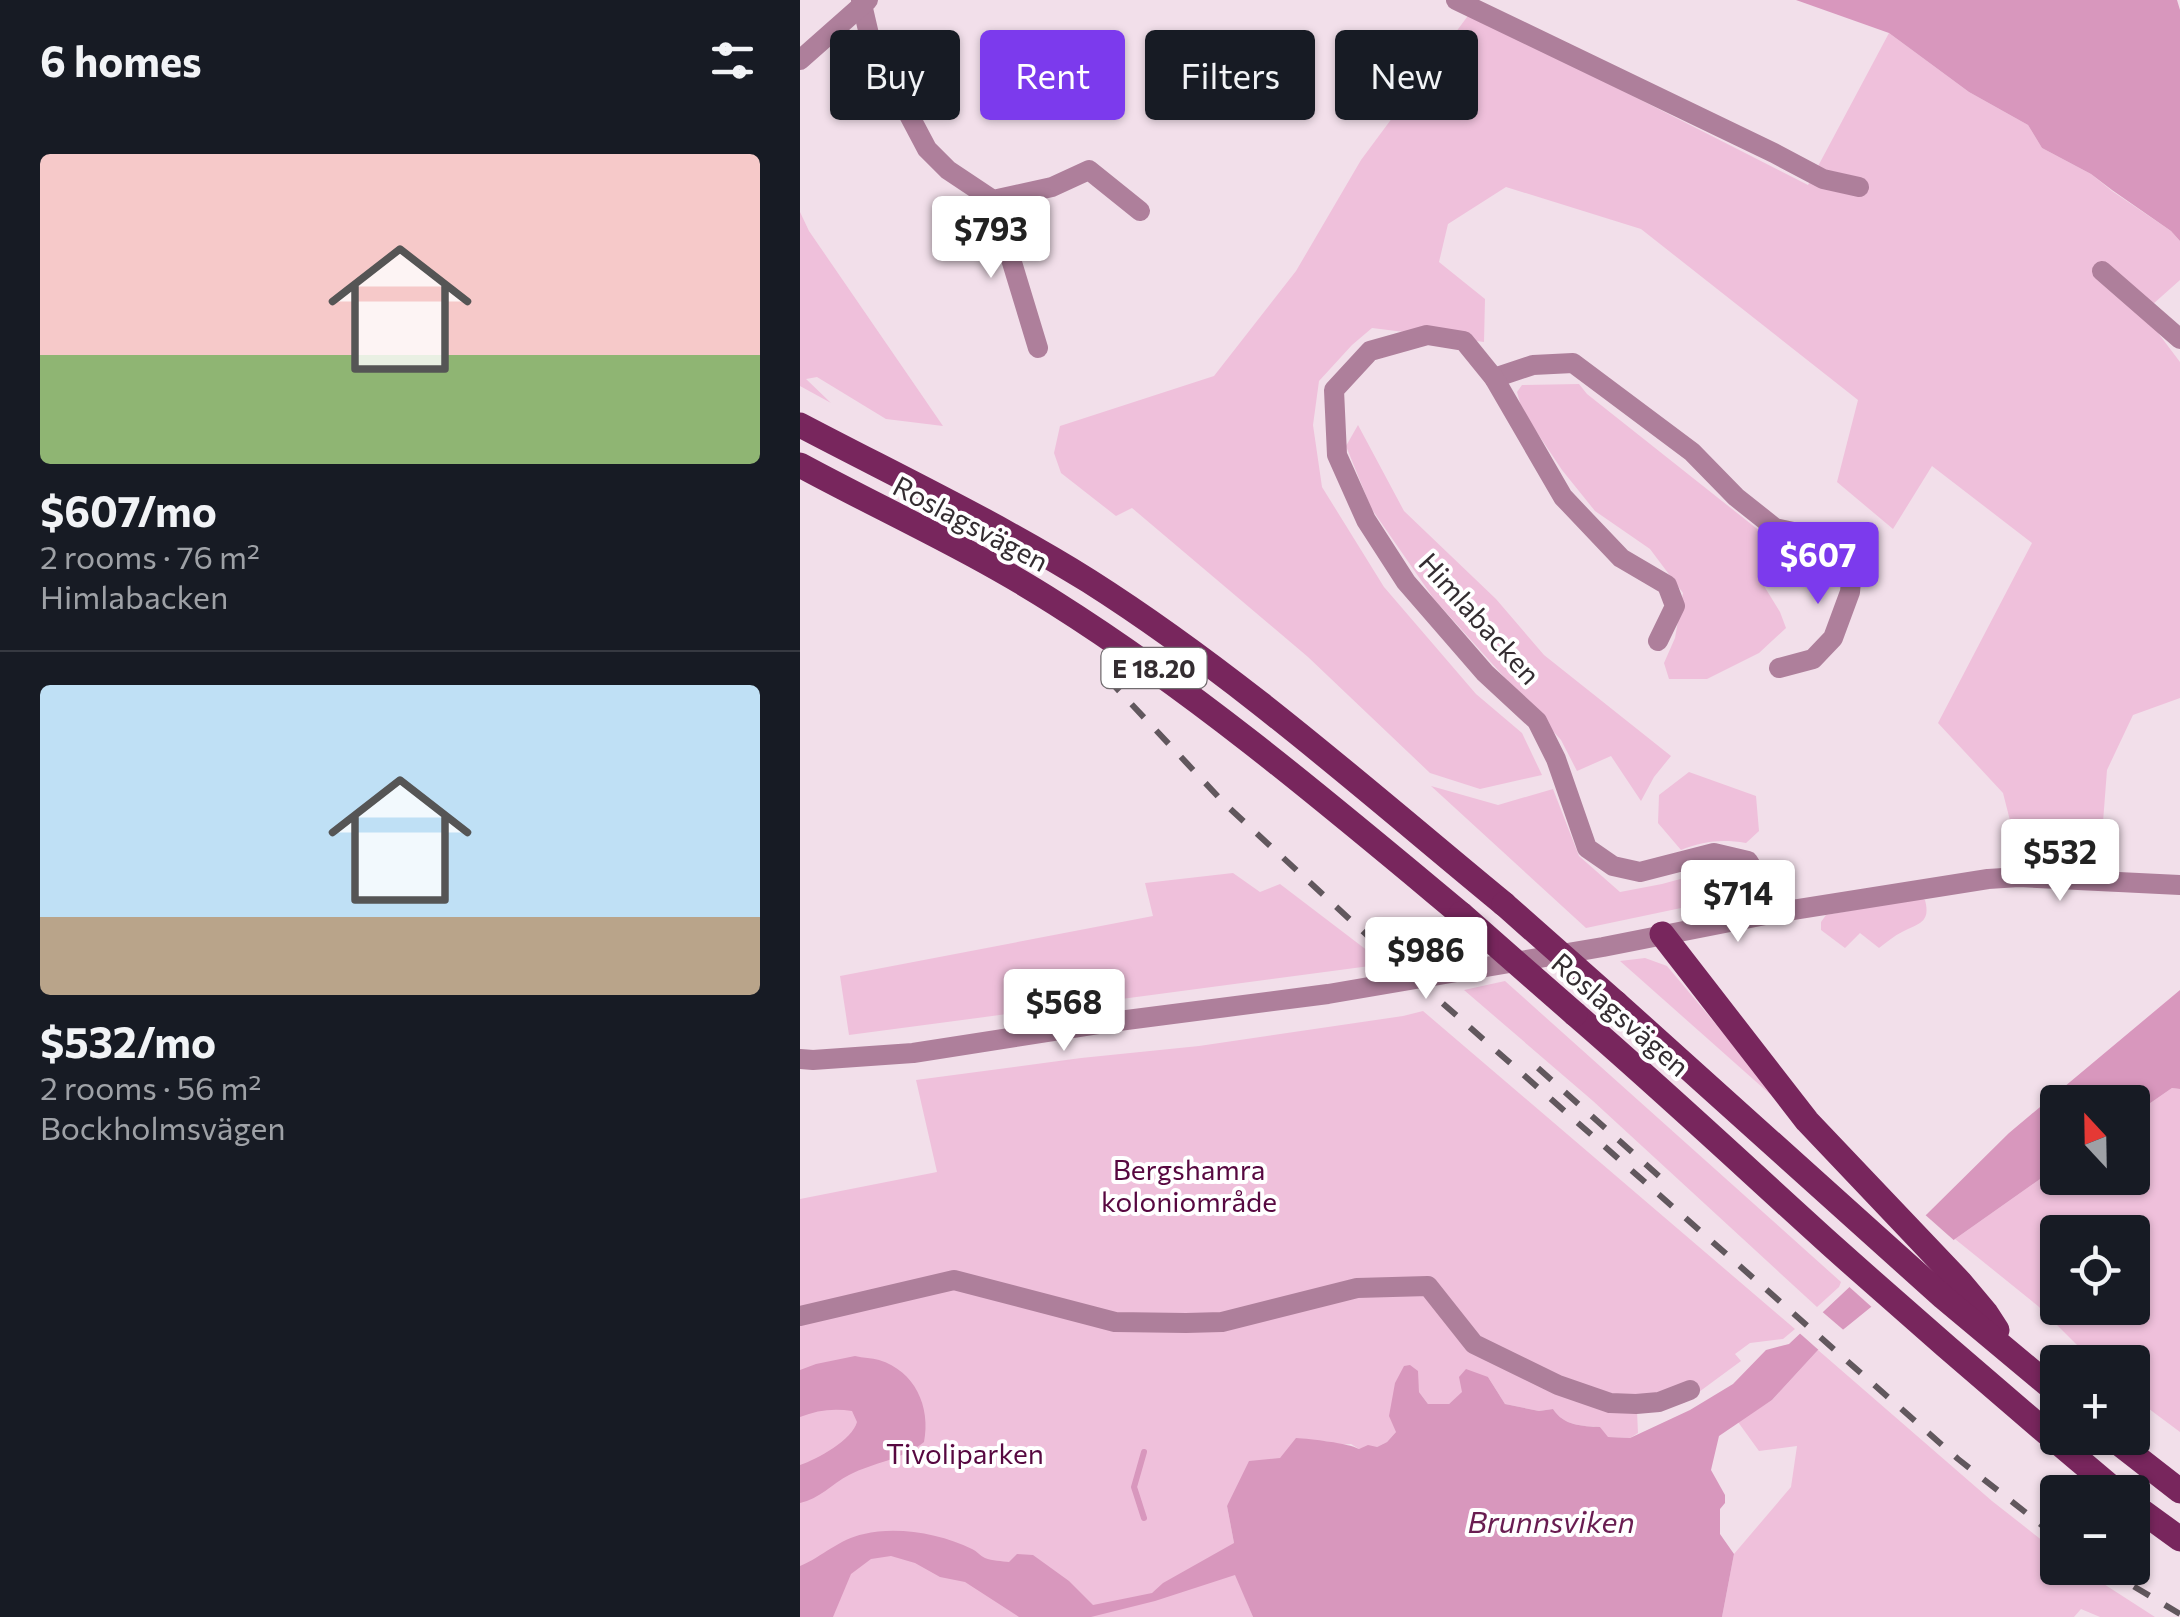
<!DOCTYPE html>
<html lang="en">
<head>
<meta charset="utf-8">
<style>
	:root { --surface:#171b24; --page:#242831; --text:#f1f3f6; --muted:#9ea1a6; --line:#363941; --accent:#7c3aed }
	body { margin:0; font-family:Commissioner,sans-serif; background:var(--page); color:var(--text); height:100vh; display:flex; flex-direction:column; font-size:38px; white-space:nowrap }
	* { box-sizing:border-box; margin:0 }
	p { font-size:32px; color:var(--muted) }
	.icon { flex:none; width:55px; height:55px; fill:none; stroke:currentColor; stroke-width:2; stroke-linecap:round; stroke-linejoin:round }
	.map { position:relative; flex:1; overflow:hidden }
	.sheet { display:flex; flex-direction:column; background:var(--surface); width:800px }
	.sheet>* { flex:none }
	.guide { position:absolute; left:30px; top:30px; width:950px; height:90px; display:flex; gap:20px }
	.needle { width:65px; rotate:338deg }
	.fabs { position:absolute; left:1240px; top:1085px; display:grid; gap:20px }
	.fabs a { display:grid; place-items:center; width:110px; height:110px; border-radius:10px; background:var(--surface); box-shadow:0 2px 8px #0004; font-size:50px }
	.price { position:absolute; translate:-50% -85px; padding:0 22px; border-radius:10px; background:#fff; color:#222; font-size:32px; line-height:65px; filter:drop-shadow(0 2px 5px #0008) }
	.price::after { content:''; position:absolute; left:50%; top:60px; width:30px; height:22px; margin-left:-15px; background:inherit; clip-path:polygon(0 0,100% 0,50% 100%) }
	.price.active { background:var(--accent); color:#fff }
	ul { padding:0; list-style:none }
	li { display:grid; align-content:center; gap:20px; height:530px; padding:0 40px }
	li+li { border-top:2px solid var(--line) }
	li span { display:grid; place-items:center; height:310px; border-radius:10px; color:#555 }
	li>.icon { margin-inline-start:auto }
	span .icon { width:180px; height:180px; fill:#fffc; stroke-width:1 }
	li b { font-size:42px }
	h2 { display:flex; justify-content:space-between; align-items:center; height:120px; padding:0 40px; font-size:42px }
	.pill { padding:0 35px; border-radius:10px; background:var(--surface); box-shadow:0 2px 8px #0004; font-size:35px; line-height:90px }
	.pill.active { background:var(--accent); color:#fff }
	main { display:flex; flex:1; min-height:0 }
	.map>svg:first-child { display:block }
	.green { fill:#efc0db; fill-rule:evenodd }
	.water { fill:#d897bd }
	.pier { fill:#f2dfea }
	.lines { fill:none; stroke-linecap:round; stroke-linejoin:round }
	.stream { stroke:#d897bd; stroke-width:6 }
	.street { stroke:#ae7f9b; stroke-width:20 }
	.primary { stroke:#78265d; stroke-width:25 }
	.rail { stroke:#61575d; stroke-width:6; stroke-dasharray:18 18; stroke-linecap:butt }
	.primary-bridge { stroke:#78265d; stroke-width:25 }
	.labels { text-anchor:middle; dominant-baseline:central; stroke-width:8; stroke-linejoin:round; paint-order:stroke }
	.shield { fill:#fff; stroke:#716c6f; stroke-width:2.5 }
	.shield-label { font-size:25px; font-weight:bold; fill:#342d31 }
	.street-label { font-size:28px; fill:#342d31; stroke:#fff }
	.park-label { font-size:28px; fill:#570840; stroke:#fff }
	.water-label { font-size:30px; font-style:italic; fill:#691d51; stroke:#fff }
</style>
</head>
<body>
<main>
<section class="sheet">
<h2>6 homes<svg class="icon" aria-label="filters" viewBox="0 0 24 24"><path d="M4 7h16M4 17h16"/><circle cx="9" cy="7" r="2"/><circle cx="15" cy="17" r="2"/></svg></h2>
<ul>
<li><span style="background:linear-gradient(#f6c9c9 65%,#8fb573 0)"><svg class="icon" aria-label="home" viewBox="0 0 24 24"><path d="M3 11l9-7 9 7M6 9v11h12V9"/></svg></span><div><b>$607/mo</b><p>2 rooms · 76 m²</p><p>Himlabacken</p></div></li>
<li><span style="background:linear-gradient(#bfe0f5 75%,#b9a48a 0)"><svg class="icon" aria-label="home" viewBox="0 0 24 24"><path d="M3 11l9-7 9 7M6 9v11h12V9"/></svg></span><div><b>$532/mo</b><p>2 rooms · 56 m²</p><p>Bockholmsvägen</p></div></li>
</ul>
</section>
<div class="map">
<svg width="1380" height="1617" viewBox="0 0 1380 1617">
	<rect width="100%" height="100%" fill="#f2dfea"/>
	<!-- green -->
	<g class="green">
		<polygon points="670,13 1008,185 1089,33 1169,92 1228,125 1242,148 1291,174 1312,191 1371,231 1380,241 1380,280 1343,313 1380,362 1380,698 1333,715 1307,770 1300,861 1217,848 1203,793 1138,723 1232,543 1132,466 1093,529 1037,482 1058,400 841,229 706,187 648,224 639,262 685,299 684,342 572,328 552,345 519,381 513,425 522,487 584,587 676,694 722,733 742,775 680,789 630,773 508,657 332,508 316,516 261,473 254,453 260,426 414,376 496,271 561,160"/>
		<polygon points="0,212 9,231 143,426 86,419 17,377 6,379 31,403 0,386"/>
		<polygon points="779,384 787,394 980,547 961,581 980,612 986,628 959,653 907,679 869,679 864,663 875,638 883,593 850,549 795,511 762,470 722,410 717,392 722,385"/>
		<polygon points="558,425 604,511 696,599 744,655 871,756 854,777 841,801 811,756 777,771 761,740 634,599 571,508 546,446"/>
		<path d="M889,772L956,796L959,831L946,843C921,839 904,841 881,850L858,823L859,795Z"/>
		<polygon points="631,786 698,805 753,789 779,856 820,892 862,884 928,866 944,878 943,895 786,928"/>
		<polygon points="433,873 460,892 480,884 585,964 49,1035 40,976 353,916 345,883"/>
		<path d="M1121,898L1125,900C1131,923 1119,923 1102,932C1094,936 1087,942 1079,948L1060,933L1045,948L1021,930V922L1026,915Z"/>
		<polygon points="638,920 680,956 626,956 620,950"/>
		<polygon points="845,958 867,966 988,1110 820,961"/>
		<polygon points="705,981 1041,1282 1039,1287 1017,1307 793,1101 664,990"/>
		<path d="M623,1011L995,1329L983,1339L950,1343L935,1354L941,1361L884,1403L837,1411L838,1433L830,1438L807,1437L800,1427C782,1426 764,1426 753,1409L739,1411L705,1404L688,1377L663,1392L649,1404H628L619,1392L617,1379L596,1432L587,1442L577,1447L559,1449L551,1444L540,1445L525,1441L480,1458L427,1506L434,1543L436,1575L453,1617H0V1199L137,1172L116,1080L281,1058L399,1046L603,1016Z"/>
		<path d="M1372,1088L1380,1089V1432L1333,1397L1332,1362H1294L1238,1306L1155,1239L1257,1167L1258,1178H1332L1333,1115ZM1258,1232H1332V1308H1258Z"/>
		<polygon points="1018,1350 1192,1501 1257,1552 1258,1568 1279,1568 1355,1617 1300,1617 1281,1609 1274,1617 922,1617 934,1554 991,1487 997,1446 959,1451 938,1422 972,1400"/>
	</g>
	<!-- water -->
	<g class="water">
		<polygon points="996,0 1377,0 1380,10 1380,241 1371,231 1312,190 1291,174 1242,148 1228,125 1169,92 1089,33"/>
		<path d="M1380,990V1089L1372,1088L1333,1115L1332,1102H1258L1257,1167L1155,1239L1018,1350L972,1400L919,1436L911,1470L925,1495V1503L920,1509V1534L934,1554L922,1617H453L435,1575L355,1601L291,1617H219L165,1582L140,1577L115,1563L91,1556L71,1559L51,1574L33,1617H0V1566C22,1557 39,1539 64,1534C98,1526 141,1534 172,1549C177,1551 180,1556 185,1558C192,1561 202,1561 209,1562L217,1554L233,1555L269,1581L293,1605L352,1593L363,1583L434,1543L427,1506L449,1461L480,1458L496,1438C511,1439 548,1443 559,1449L568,1445L577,1447L587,1442L596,1432L589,1416L595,1383L604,1366L610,1365L618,1371L619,1392L628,1404H649L662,1392L659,1377L666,1369L688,1377L705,1404L739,1411L753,1409C764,1426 782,1426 800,1427L808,1437L830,1438L890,1410L933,1384L966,1350L989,1344L1127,1214L1209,1133Z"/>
		<path d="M55,1356C63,1358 72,1358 79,1360C115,1371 131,1407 124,1442C102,1460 74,1462 49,1475C32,1484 19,1499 0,1503V1465C18,1459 52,1440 57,1422L52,1411C34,1408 17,1410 0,1417V1370L16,1364Z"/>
	</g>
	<!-- pier -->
	<g class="pier">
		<polygon points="1122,1212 1157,1243 1075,1310 1046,1284"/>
		<polygon points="1019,1309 1047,1333 1022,1353 996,1330"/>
	</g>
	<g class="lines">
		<!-- stream -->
		<polyline class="stream" points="344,1518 334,1487 344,1452"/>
		<!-- street -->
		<g class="street">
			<polyline points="61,0 71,43 127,149 148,170 193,200 252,187 289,170 340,211"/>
			<polyline points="656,0 974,153 1023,179 1059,187"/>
			<polyline points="0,60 68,0"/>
			<polyline points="193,200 238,348"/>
			<polyline points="1302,271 1380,339"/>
			<polyline points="694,378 733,365 773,363 892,452 936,497 975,528 1035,541 1052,570 1050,592 1033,638 1013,659 979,668"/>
			<polyline points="858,641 875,606 867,585 821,558 763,497 694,378 664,341 627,335 570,351 534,390 537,455 566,520 606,582 685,673 737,721 756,759 787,848 813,866 840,872 914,853 948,861 980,912"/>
			<polyline points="0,1059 13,1060 113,1053 311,1022 528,994 803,947 980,912 1188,879 1219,877 1380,885"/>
			<polyline points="0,1316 154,1280 315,1322 386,1323 422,1322 557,1288 628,1286 674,1344 758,1385 810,1403 836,1404 859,1402 890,1390"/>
		</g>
		<!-- primary -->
		<g class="primary">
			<path d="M0,425C97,476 196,523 289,581C437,675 569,793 704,904"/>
			<path d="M0,465C85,511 174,551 255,603C399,694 530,805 661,914"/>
			<polyline points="862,934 1007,1121 1160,1282 1186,1313 1197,1330"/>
			<polyline points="816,1003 1143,1297 1258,1393"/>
			<path d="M775,1014C862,1089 945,1167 1030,1244C1124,1328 1220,1411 1317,1492"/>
			<polyline points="1312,1438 1380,1491"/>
			<polyline points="1332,1504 1380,1539"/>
		</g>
		<!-- rail -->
		<g class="rail">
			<polyline points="307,678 426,805 596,962 1158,1459 1258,1538"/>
			<polyline points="738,1068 869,1185"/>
			<polyline points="1303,1568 1380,1614"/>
		</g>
		<!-- primary-bridge -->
		<g class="primary-bridge">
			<polyline points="704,904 816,1003"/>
			<polyline points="661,914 775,1014"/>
		</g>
	</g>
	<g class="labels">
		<!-- shield labels -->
		<rect class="shield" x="301.5" y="648" width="105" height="40" rx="8"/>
		<g class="shield-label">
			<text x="354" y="668">E 18.20</text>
		</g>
		<!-- street labels -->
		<g class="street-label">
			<text transform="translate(171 523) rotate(28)">Roslagsvägen</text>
			<text transform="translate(680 618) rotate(48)">Himlabacken</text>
			<text transform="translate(821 1014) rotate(41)">Roslagsvägen</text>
		</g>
		<!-- park labels -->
		<g class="park-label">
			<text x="389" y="1169">Bergshamra<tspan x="389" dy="32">koloniområde</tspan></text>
			<text x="165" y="1453">Tivoliparken</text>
		</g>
		<!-- water labels -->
		<g class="water-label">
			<text x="751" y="1520">Brunnsviken</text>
		</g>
	</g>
</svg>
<div class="fabs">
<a><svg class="needle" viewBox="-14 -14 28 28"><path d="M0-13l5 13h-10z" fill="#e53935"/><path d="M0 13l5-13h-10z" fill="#9ea1a6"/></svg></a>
<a><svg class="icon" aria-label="locate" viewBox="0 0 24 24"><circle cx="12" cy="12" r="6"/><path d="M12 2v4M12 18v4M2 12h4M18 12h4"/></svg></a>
<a>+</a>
<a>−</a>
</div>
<b class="price" style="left:191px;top:281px">$793</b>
<b class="price active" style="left:1018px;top:607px">$607</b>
<b class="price" style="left:1260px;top:904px">$532</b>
<b class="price" style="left:938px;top:945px">$714</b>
<b class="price" style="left:626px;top:1002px">$986</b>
<b class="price" style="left:264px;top:1054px">$568</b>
<div class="guide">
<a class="pill">Buy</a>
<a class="pill active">Rent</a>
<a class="pill">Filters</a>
<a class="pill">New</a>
</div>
</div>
</main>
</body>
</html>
